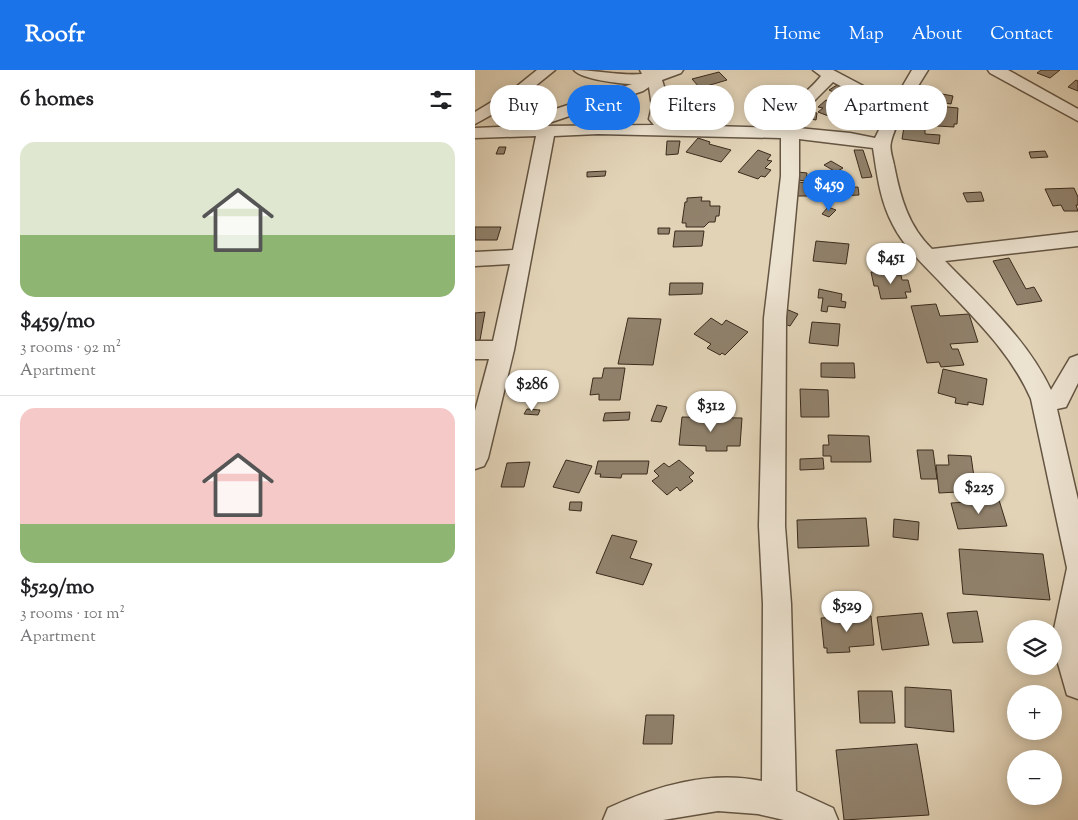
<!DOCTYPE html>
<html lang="en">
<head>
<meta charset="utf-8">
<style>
	:root { --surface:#fff; --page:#f6f6f6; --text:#202124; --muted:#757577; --line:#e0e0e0; --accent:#1a73e8 }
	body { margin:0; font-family:"Sorts Mill Goudy",serif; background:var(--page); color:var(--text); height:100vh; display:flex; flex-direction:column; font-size:19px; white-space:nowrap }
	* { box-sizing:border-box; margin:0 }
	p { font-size:16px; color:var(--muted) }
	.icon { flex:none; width:28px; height:28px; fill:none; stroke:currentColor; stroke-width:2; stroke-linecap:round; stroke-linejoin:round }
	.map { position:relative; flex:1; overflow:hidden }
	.sheet { display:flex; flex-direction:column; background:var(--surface); width:475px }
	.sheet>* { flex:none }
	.top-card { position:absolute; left:15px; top:15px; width:475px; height:45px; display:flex; gap:10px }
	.buttons { position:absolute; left:532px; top:550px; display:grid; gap:10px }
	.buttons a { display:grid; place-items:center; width:55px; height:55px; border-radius:50%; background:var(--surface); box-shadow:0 2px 12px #0003; font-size:25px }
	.price { position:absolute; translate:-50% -42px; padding:0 11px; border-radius:18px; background:#fff; color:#222; font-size:16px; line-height:32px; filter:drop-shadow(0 1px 2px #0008) }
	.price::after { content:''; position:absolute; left:50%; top:30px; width:15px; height:11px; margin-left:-8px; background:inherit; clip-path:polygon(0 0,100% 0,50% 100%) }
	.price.on { background:var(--accent); color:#fff }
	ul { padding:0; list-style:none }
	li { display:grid; align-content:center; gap:10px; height:265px; padding:0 20px }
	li+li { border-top:1px solid var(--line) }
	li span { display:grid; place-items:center; height:155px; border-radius:15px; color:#555 }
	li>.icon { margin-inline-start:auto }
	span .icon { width:90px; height:90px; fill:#fffc; stroke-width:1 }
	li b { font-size:21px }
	h2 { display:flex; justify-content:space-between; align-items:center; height:60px; padding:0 20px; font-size:21px }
	.tag { padding:0 18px; border-radius:22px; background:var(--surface); box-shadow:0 2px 12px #0003; font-size:18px; line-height:45px }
	.tag.on { background:var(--accent); color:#fff }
	header { display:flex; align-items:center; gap:30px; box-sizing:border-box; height:70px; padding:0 25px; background:var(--accent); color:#fff }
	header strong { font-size:24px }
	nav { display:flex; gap:28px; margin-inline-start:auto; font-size:18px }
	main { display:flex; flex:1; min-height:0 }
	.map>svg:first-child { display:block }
	.building { fill:#91826d; stroke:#3a2b1c }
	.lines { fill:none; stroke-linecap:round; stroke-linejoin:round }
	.minor-casing { stroke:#645543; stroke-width:3 }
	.minor { fill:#ece2d0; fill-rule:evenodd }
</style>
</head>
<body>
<header>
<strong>Roofr</strong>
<nav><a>Home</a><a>Map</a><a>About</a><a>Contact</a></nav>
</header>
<main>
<section class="sheet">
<h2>6 homes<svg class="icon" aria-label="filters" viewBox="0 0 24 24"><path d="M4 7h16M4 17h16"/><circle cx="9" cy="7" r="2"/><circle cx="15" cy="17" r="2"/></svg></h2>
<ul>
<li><span style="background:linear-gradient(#dfe7d0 60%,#8fb573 0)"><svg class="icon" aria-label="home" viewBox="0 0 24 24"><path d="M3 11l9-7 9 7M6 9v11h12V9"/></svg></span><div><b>$459/mo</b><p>3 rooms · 92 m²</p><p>Apartment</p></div></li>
<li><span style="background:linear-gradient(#f6c9c9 75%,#8fb573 0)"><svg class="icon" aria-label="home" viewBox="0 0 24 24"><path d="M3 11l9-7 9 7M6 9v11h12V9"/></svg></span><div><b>$529/mo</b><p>3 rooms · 101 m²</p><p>Apartment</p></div></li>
</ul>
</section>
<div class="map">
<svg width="603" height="750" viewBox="0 0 603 750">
	<rect width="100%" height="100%" fill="#e2d3b7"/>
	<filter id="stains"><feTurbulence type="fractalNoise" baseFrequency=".004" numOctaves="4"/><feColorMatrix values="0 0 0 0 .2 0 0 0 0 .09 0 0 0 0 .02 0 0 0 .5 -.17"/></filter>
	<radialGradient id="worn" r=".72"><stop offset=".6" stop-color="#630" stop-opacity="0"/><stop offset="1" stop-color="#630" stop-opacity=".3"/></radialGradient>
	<!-- building -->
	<g class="building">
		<polygon points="566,0 585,0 575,8 562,3"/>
		<polygon points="244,2 252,10 225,18 217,9"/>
		<polygon points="601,10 603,11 603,21 593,17"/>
		<polygon points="362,15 385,26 378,31 354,20"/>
		<polygon points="309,17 314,19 312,21 321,24 316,28 302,22"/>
		<polygon points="467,24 478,26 476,34 465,32"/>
		<polygon points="351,30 378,38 373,42 381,45 369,52 343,42 348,38 343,37"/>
		<polygon points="218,34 254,35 252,48 215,47"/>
		<polygon points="462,36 483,38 482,54 479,54 479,57 462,56 462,52 458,52 458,45 462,45"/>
		<polygon points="329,40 342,43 341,50 323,47"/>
		<polygon points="429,57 450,59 450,64 465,65 464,74 427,69"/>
		<polygon points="223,68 235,72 234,74 256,80 246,92 211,82"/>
		<polygon points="192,71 205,71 203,84 191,85"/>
		<polygon points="24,77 31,77 29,84 21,84"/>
		<polygon points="283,80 296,85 292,90 297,91 290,98 296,100 290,107 286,106 283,109 263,102"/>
		<polygon points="379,80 388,80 397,107 387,108"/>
		<polygon points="570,81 573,87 556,88 554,82"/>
		<polygon points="356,91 368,98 361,102 349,95"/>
		<polygon points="131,101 130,106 112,107 112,102"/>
		<polygon points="323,102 332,103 331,111 322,110"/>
		<polygon points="350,103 360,112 349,116 339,107"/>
		<polygon points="322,112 334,113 334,118 352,120 351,126 321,126"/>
		<polygon points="383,117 384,125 364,126 363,118"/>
		<polygon points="599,118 603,127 603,135 601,135 603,141 589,141 586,135 578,136 570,119"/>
		<polygon points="506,122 509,131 492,132 488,123"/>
		<polygon points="227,127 226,131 235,131 235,136 245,136 244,146 241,146 240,152 234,152 229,157 211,157 211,153 207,153 210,132 212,132 212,128"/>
		<polygon points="353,137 361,140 354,147 347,144"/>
		<polygon points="0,157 26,157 22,170 0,170"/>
		<polygon points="183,158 195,158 194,164 183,164"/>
		<polygon points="200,161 229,161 227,176 198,177"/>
		<polygon points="341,171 374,174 371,194 338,191"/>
		<polygon points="534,188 551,219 559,217 567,231 542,235 518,191"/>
		<polygon points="418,201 419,205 426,205 427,210 433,210 436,222 430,222 432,228 406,229 403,216 399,216 396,202"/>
		<polygon points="195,213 228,213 227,224 194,225"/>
		<polygon points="344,219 367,224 366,231 371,232 370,238 353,236 352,242 346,241 348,228 343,228"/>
		<polygon points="461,234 465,246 494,244 503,272 475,274 477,279 483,279 489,295 466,297 464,292 452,293 436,236"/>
		<polygon points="311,239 323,244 315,256 302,251"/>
		<polygon points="10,242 5,270 0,271 0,243"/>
		<polygon points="153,248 186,249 178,295 143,294"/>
		<polygon points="236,248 247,255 251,250 273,262 250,285 247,283 245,285 232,278 236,274 219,264"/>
		<polygon points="337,252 365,254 363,276 334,273"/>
		<polygon points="346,293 379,293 380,308 346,307"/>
		<polygon points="129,298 150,298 145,330 124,330 124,324 115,325 118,308 127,308"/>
		<polygon points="468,299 512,309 508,335 493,332 493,335 480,333 481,328 463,323"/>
		<polygon points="325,319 353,320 354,347 326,347"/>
		<polygon points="182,335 192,337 186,352 176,351"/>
		<polygon points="52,339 65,340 63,345 49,344"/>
		<polygon points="155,342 154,350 128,351 130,343"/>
		<polygon points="207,347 267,348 265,376 252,376 252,381 231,381 231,376 204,375"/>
		<polygon points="353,365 394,366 396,392 356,392 356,386 348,386 348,375 354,375"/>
		<polygon points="442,380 458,380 462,409 446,409"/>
		<polygon points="473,385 496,386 501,421 464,423 461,395 474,395"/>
		<polygon points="348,388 349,399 325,400 325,389"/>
		<polygon points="91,390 117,396 104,423 78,417"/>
		<polygon points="204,390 219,403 214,407 218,411 205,421 202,417 192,425 177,411 184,406 179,401 189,393 194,397"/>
		<polygon points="123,391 174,391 172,404 147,404 146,408 125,407 126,404 120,404"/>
		<polygon points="55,392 49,417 26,417 32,393"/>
		<polygon points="524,430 532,456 483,459 476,433"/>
		<polygon points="95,432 107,432 106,441 94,440"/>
		<polygon points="391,448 394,476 323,478 322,450"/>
		<polygon points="419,449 444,452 443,470 418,467"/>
		<polygon points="137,465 162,471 155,488 177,494 168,515 121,503"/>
		<polygon points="484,479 568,484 575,530 488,524"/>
		<polygon points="502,541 508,572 478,573 472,543"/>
		<polygon points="447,543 454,575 407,580 402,547"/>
		<polygon points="396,546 399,575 374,577 375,582 352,583 352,578 349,578 346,548"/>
		<polygon points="430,617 476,620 479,662 430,657"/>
		<polygon points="383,621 417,621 420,653 385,653"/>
		<polygon points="171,645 199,645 197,674 168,674"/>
		<polygon points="442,674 454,745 369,750 361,680"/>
	</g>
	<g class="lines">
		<defs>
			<g id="minor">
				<polygon points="62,0 80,0 43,30 0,54 0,42 41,17"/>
				<path d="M99,0C122,0 145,6 167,4L165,0H208L206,3L187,10L193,30L192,48L200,55L306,58C311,34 332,24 346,6L338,0H358L396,20L420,29L437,0H453C441,19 421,51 416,72C414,79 418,89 419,95C425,126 433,156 457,179L603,162V176L470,191C509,231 552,269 576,320L595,288L603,285V313L591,337L582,339L603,430V629L592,625L582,590L579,559L592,498L556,329C536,283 500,249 466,213C449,195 429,177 418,155C405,131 402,104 398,78L324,69V106L311,248L310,456L316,534L321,721L358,738L363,750H309L283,744L243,741L188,750H128L133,738C181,716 234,700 287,711L288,534L284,456L289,248L306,106V68L123,64L79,66L39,280L13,388L9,396L0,399V341L14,289H0V271H18L35,194L0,196V182L38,180L61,66L0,68V58L50,56L47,53L50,49L157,14C145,14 106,9 99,0ZM358,12L384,26L415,38L400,68L375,63L323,58L330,40ZM174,17L177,36L174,49L179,55L65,56L168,21Z"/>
				<polygon points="513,0 533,0 603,39 603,51 515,3"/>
			</g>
		</defs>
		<!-- minor casing -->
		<use href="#minor" class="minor-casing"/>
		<!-- minor -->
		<use href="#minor" class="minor"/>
	</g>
	<rect width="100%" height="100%" filter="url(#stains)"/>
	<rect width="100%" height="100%" fill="url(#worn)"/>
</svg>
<div class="buttons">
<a><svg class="icon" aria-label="layers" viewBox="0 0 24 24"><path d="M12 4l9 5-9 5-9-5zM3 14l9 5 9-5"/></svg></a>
<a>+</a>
<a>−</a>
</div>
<b class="price on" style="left:354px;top:142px">$459</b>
<b class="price" style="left:416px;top:215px">$451</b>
<b class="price" style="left:57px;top:342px">$286</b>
<b class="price" style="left:236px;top:363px">$312</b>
<b class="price" style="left:504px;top:445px">$225</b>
<b class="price" style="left:372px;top:563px">$529</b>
<div class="top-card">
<a class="tag">Buy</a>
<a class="tag on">Rent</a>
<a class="tag">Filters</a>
<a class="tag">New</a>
<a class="tag">Apartment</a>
</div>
</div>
</main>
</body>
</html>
